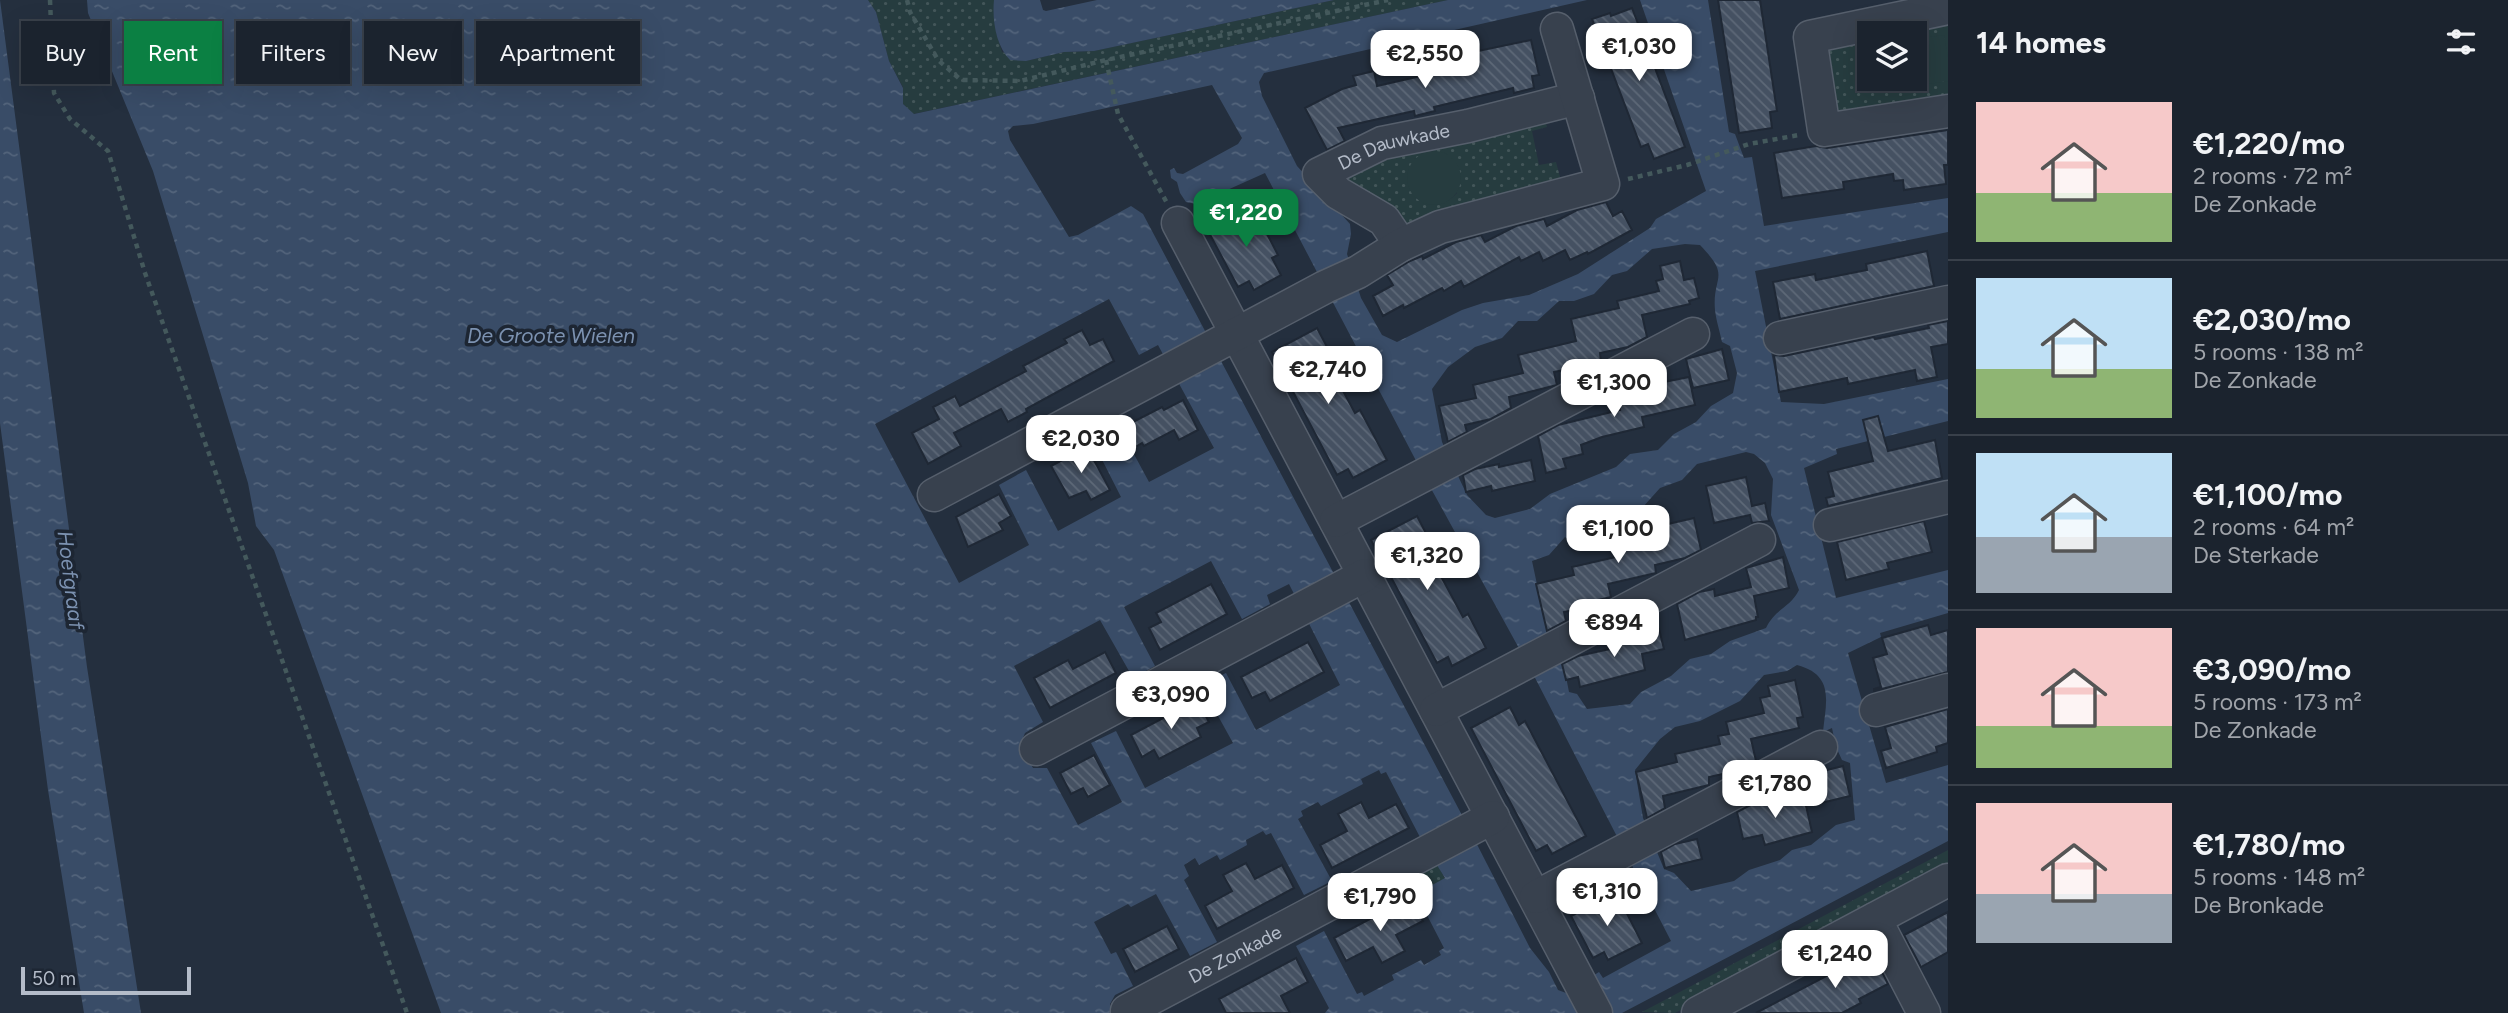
<!DOCTYPE html>
<html lang="en">
<head>
<meta charset="utf-8">
<style>
	:root { --surface:#1b232e; --page:#242b36; --text:#f1f3f6; --muted:#a0a4aa; --line:#39404a; --accent:#0b8043 }
	body { margin:0; font-family:Figtree,sans-serif; background:var(--page); color:var(--text); height:100vh; display:flex; flex-direction:column; font-size:26px; white-space:nowrap }
	* { box-sizing:border-box; margin:0 }
	p { font-size:23px; color:var(--muted) }
	.icon { flex:none; width:38px; height:38px; fill:none; stroke:currentColor; stroke-width:2; stroke-linecap:round; stroke-linejoin:round }
	.map { position:relative; flex:1; overflow:hidden }
	.side { display:flex; flex-direction:column; background:var(--surface); width:560px }
	.side>* { flex:none }
	.top-card { position:absolute; left:21px; top:21px; width:665px; height:63px; display:flex; gap:14px }
	.fabs { position:absolute; left:1857px; top:21px; display:grid; gap:14px }
	.fabs a { display:grid; place-items:center; width:70px; height:70px; border-radius:0px; background:var(--surface); box-shadow:0 7px 28px #0002,0 0 0 2px var(--line); font-size:35px }
	.scale { position:absolute; left:21px; bottom:18px; width:170px; box-sizing:border-box; padding-left:7px; border:4px solid #b4bcc9; border-top:0; font-size:19px; line-height:24px; white-space:nowrap; color:#b4bcc9; -webkit-text-stroke:5px #1d2633; paint-order:stroke }
	.price { position:absolute; translate:-50% -60px; padding:0 16px; border-radius:14px; background:#fff; color:#222; font-size:23px; line-height:46px; filter:drop-shadow(0 2px 4px #0008) }
	.price::after { content:''; position:absolute; left:50%; top:42px; width:21px; height:16px; margin-left:-10px; background:inherit; clip-path:polygon(0 0,100% 0,50% 100%) }
	.price.active { background:var(--accent); color:#fff }
	ul { padding:0; list-style:none }
	li { display:flex; align-items:center; gap:21px; height:175px; padding:0 28px }
	li+li { border-top:2px solid var(--line) }
	li span { display:grid; place-items:center; flex:none; width:196px; height:140px; border-radius:0px; color:#555 }
	li>.icon { margin-inline-start:auto }
	span .icon { width:84px; height:84px; fill:#fffc; stroke-width:1 }
	li b { font-size:30px }
	h2 { display:flex; justify-content:space-between; align-items:center; height:84px; padding:0 28px; font-size:30px }
	.pill { padding:0 24px; border-radius:0px; background:var(--surface); box-shadow:0 7px 28px #0002,0 0 0 2px var(--line); font-size:24px; line-height:63px }
	.pill.active { background:var(--accent); color:#fff }
	main { display:flex; flex:1; min-height:0 }
	.map>svg:first-child { display:block }
	.grass { fill:url(#grass-dots); fill-rule:evenodd }
	.park { fill:#263c3f }
	.water { fill:url(#water-ripples); fill-rule:evenodd }
	.building { fill:url(#building-back-hatch); stroke:#1f2835; stroke-width:2 }
	.lines { fill:none; stroke-linecap:round; stroke-linejoin:round }
	.minor-casing { stroke:#565f6c; stroke-width:35 }
	.path { stroke:#44595c; stroke-width:4.5; stroke-dasharray:5 5; stroke-linecap:butt }
	.minor { stroke:#38414e; stroke-width:32 }
	.labels { text-anchor:middle; dominant-baseline:central; stroke-width:7; stroke-linejoin:round; paint-order:stroke }
	.street-label { font-size:19px; fill:#b4bcc9; stroke:#1d2633 }
	.water-label { font-size:21px; font-style:italic; fill:#7c92b1; stroke:#1d2633 }
</style>
</head>
<body>
<main>
<div class="map">
<svg width="1948" height="1013" viewBox="0 0 1948 1013">
	<defs>
		<pattern id="grass-dots" width="8" height="8" patternUnits="userSpaceOnUse" patternTransform="scale(1.75)"><rect width="8" height="8" fill="#263c3f"/><path d="M2 2h.1M6 6h.1" fill="none" stroke="#435659" stroke-width="1.8" stroke-linecap="round"/></pattern>
		<pattern id="water-ripples" width="26" height="14" patternUnits="userSpaceOnUse" patternTransform="scale(1.75)"><rect width="26" height="14" fill="#394c67"/><path d="M2 4q2-2 4 0t4 0M15 11q2-2 4 0t4 0" fill="none" stroke="#53647b"/></pattern>
		<pattern id="building-back-hatch" width="6" height="6" patternUnits="userSpaceOnUse" patternTransform="scale(1.75)"><rect width="6" height="6" fill="#455162"/><path d="M-1 5l2 2M0 0l6 6M5-1l2 2" fill="none" stroke="#5d6877"/></pattern>
	</defs>
	<rect width="100%" height="100%" fill="#242f3e"/>
	<!-- grass -->
	<g class="grass">
		<polygon points="868,0 994,0 996,32 1002,52 1026,61 1064,52 1094,51 1334,0 1448,0 913,114 903,104 903,87 889,61 876,12"/>
		<path d="M1948,0V108L1814,127L1797,30ZM1869,33H1914V79H1869Z"/>
		<path d="M1544,115L1547,127L1532,131L1539,165L1556,162L1562,184L1405,234L1338,184L1352,175L1356,165ZM1431,151L1438,152L1457,193C1445,206 1431,208 1416,198L1423,154Z"/>
		<polygon points="1948,850 1948,869 1675,1013 1642,1012"/>
		<polygon points="1436,862 1445,879 1416,894 1407,878"/>
	</g>
	<!-- park -->
	<g class="park">
		<polygon points="1944,35 1948,57 1948,81 1909,87 1908,79 1914,79 1915,39"/>
		<circle cx="1434" cy="178" r="27"/>
	</g>
	<!-- water -->
	<g class="water">
		<polygon points="0,0 87,667 141,1013 84,1013 48,790 0,423"/>
		<path d="M87,0H868L876,12L889,61L903,88V104L914,114L1448,0H1587L1264,73L1259,82L1262,96L1297,166L1350,224L1351,234L1347,254L1361,298L1382,335L1397,342L1462,310L1483,303L1529,295L1578,274L1650,228L1656,219L1706,191L1640,0H1708L1729,132L1735,134L1744,158L1752,157L1764,226L1948,198V232L1755,271L1781,402L1824,404L1948,379V421L1836,449L1837,454L1804,468L1836,598L1948,570V613L1880,633L1881,637L1848,653L1886,783L1948,765V841L1622,1013H1325L1329,1008L1296,946L1324,931L1357,994L1362,992L1364,996L1394,980L1392,975L1421,960L1424,965L1441,955L1439,951L1444,948L1416,894L1445,878L1422,841L1386,772L1381,774L1379,770L1361,779L1363,784L1321,806L1318,802L1301,811L1303,816L1298,819L1332,881L1304,895L1271,833L1266,835L1263,831L1246,840L1247,845L1220,860L1217,855L1199,865L1195,858L1184,865L1189,876L1184,880L1217,942L1190,956L1156,894L1131,907L1128,904L1094,922L1111,954L1116,952L1133,986L1115,995L1110,1004L1112,1013H441L274,550L256,526L248,483L153,171L88,13ZM1212,85L1242,138L1238,144L1183,174L1177,173L1174,168L1170,170L1171,178L1177,182L1180,193L1186,202L1196,204L1265,173L1423,474L1531,670L1671,941L1603,978L1599,972L1566,993L1558,990L1549,972L1530,948L1464,819L1143,214L1131,206L1078,235L1069,237L1010,140L1008,131L1013,126L1033,124ZM1685,244L1700,245C1732,278 1712,275 1715,310C1716,320 1720,332 1722,342L1730,346L1737,373L1733,393L1711,406L1696,422L1674,434L1658,450L1630,454L1616,467L1550,494L1530,509L1495,518L1486,515L1467,495L1442,442L1432,389L1448,367L1475,347L1502,338L1518,321H1537L1559,301H1574L1594,294L1612,275L1627,271L1652,249ZM1109,299L1139,355L1158,345L1214,448L1149,482L1116,421L1089,434L1121,497L1058,531L1026,470L999,485L1029,545L959,583L875,424ZM1746,452L1754,454L1765,463L1773,479L1771,515L1799,590C1791,607 1776,608 1766,628L1730,641L1711,654L1690,659L1671,676L1641,692L1630,704L1587,709L1577,694L1569,692L1563,662L1548,636L1532,561L1549,555L1565,537L1576,544L1592,541L1617,515L1642,508L1660,488L1682,480L1697,464ZM1211,561L1242,619L1270,604L1267,595L1289,584L1340,685L1256,730L1226,673L1201,685L1233,743L1145,788L1116,731L1091,743L1122,802L1078,825L1047,768H1033L1020,745L1025,733L1043,722L1014,666L1100,620L1133,678L1155,666L1124,607ZM1797,665C1835,675 1826,702 1823,732L1832,728L1836,747L1842,760L1850,763L1855,820L1836,825L1811,845L1792,850L1780,860L1749,870L1734,881L1691,891L1674,873L1664,869L1643,818L1635,770L1660,739L1675,727L1700,721L1740,701L1764,675L1787,671Z"/>
		<path d="M994,0H1040L1043,10L1046,11L1097,0H1334L1094,51L1064,52L1026,61L1010,60C996,46 992,20 994,0Z"/>
	</g>
	<!-- building -->
	<g class="building">
		<polygon points="1718,0 1760,0 1777,111 1770,112 1772,128 1739,133"/>
		<polygon points="1632,8 1685,147 1654,159 1648,144 1641,147 1592,19 1610,13 1611,16"/>
		<polygon points="1531,40 1539,75 1532,76 1534,88 1514,93 1513,88 1434,107 1435,111 1415,116 1414,111 1338,128 1345,141 1327,150 1305,108 1342,89 1356,85 1353,76 1374,71 1377,86 1456,68 1454,56"/>
		<polygon points="1948,130 1948,165 1944,165 1946,184 1904,190 1903,180 1894,181 1893,174 1843,182 1844,189 1782,198 1774,153 1816,146 1827,148"/>
		<polygon points="1606,202 1613,216 1622,211 1632,230 1588,254 1587,252 1570,260 1565,250 1543,261 1539,252 1521,261 1519,257 1464,287 1461,281 1444,291 1442,288 1404,308 1403,305 1383,316 1373,296 1393,285 1387,275 1410,261 1422,256 1423,259 1456,242 1481,235 1485,242 1516,226 1544,219 1547,226 1577,210"/>
		<polygon points="1252,205 1278,255 1272,258 1281,275 1254,290 1249,281 1238,287 1207,229"/>
		<polygon points="1927,251 1934,286 1780,319 1773,282 1815,274 1816,280 1867,270 1866,264"/>
		<polygon points="1680,261 1684,280 1694,278 1699,298 1689,301 1690,304 1642,315 1647,337 1628,347 1600,353 1601,362 1554,372 1557,385 1509,397 1511,408 1491,419 1465,425 1467,432 1448,442 1439,406 1476,398 1473,385 1523,373 1518,355 1576,341 1571,319 1619,308 1617,301 1659,291 1656,281 1663,279 1660,266"/>
		<polygon points="1948,321 1948,344 1931,347 1937,377 1917,381 1915,370 1848,384 1847,378 1779,392 1774,355 1784,356 1874,337 1875,339 1899,334 1929,328 1928,325"/>
		<polygon points="1317,328 1335,362 1329,365 1355,413 1360,410 1387,460 1353,478 1348,469 1337,475 1272,352"/>
		<polygon points="1082,330 1090,345 1103,339 1114,361 1026,409 1027,412 1008,422 1001,409 954,433 961,446 928,464 912,433 939,419 933,407 955,396 960,406 1026,371 1023,366 1067,343 1064,339"/>
		<polygon points="1722,349 1729,380 1693,388 1686,359"/>
		<polygon points="1689,377 1695,405 1642,417 1644,427 1602,437 1581,445 1583,454 1563,459 1566,468 1546,473 1538,436 1558,425 1620,410 1616,395 1637,384 1653,380 1654,384"/>
		<polygon points="1183,400 1198,430 1179,440 1174,430 1144,446 1142,443 1132,449 1123,432 1133,426 1131,423 1162,407 1164,410"/>
		<polygon points="1878,416 1888,451 1935,440 1942,478 1828,506 1826,498 1834,496 1828,472 1873,461 1863,420"/>
		<polygon points="1087,447 1110,490 1091,500 1086,491 1069,498 1051,466"/>
		<polygon points="1531,460 1535,481 1492,491 1491,486 1466,492 1463,475 1475,469 1499,464 1499,467"/>
		<polygon points="1746,477 1752,506 1765,503 1769,521 1752,523 1750,515 1714,523 1706,486"/>
		<polygon points="999,494 1011,516 999,523 1003,530 968,547 956,517"/>
		<polygon points="1417,516 1443,566 1437,569 1463,617 1468,614 1486,648 1452,666 1448,657 1437,663 1371,540"/>
		<polygon points="1643,517 1646,529 1694,518 1701,550 1685,558 1655,565 1656,573 1608,584 1611,597 1582,604 1583,608 1564,612 1566,621 1547,631 1536,584 1574,575 1572,567 1616,557 1609,525"/>
		<polygon points="1924,521 1932,552 1887,563 1889,569 1846,580 1837,542"/>
		<polygon points="1783,557 1789,588 1754,596 1758,617 1756,617 1756,620 1685,640 1677,604 1699,592 1714,589 1715,596 1751,587 1746,568"/>
		<polygon points="1211,584 1227,614 1160,650 1149,628 1161,622 1156,613"/>
		<polygon points="1928,625 1931,635 1948,630 1948,672 1874,691 1874,689 1881,687 1873,658 1887,654 1882,638"/>
		<polygon points="1633,627 1635,627 1637,634 1659,629 1664,649 1642,654 1645,670 1580,687 1578,677 1566,680 1562,664 1578,656 1619,647 1617,636"/>
		<polygon points="1308,642 1324,672 1270,701 1265,692 1252,698 1241,677"/>
		<polygon points="1105,652 1116,673 1050,708 1034,678 1068,660 1073,669"/>
		<polygon points="1795,680 1803,717 1797,718 1799,728 1751,739 1756,761 1736,771 1709,777 1709,785 1663,796 1665,808 1647,818 1636,772 1677,762 1675,754 1720,744 1718,736 1729,734 1726,722 1764,713 1760,698 1770,696 1768,686"/>
		<polygon points="1197,700 1209,722 1197,728 1201,737 1159,759 1154,750 1142,757 1131,735"/>
		<polygon points="1510,707 1519,725 1525,721 1586,836 1552,854 1547,845 1536,851 1471,728"/>
		<polygon points="1948,709 1948,743 1936,747 1937,752 1886,768 1881,751 1891,748 1885,727"/>
		<polygon points="1094,755 1110,785 1088,797 1083,788 1071,794 1060,773"/>
		<polygon points="1843,766 1850,796 1813,805 1807,775"/>
		<polygon points="1774,797 1776,804 1804,797 1812,832 1765,845 1762,835 1743,839 1737,812 1758,801"/>
		<polygon points="1361,802 1369,818 1396,804 1409,828 1332,868 1320,845 1347,831 1338,814"/>
		<polygon points="1697,839 1702,859 1665,868 1661,852 1675,844"/>
		<polygon points="1246,863 1255,879 1282,865 1294,888 1217,929 1205,906 1232,891 1223,875"/>
		<polygon points="1616,892 1642,943 1608,960 1604,952 1593,958 1571,916"/>
		<polygon points="1411,897 1423,921 1396,935 1405,951 1382,963 1373,947 1346,961 1334,938"/>
		<polygon points="1948,912 1948,952 1921,967 1904,935"/>
		<polygon points="1167,926 1179,949 1135,972 1123,949"/>
		<polygon points="1872,952 1888,984 1859,999 1861,1003 1842,1013 1756,1013"/>
		<polygon points="1296,958 1308,982 1281,996 1290,1013 1226,1013 1219,999"/>
	</g>
	<g class="lines">
		<defs>
			<g id="minor">
				<polyline points="1948,8 1810,37 1824,130 1948,111"/>
				<polyline points="1178,223 1596,1013"/>
				<path id="s1" d="M1401,245L1384,220L1338,193L1319,174L1382,143L1468,126L1578,98"/>
				<polyline points="1780,338 1948,302"/>
				<polyline points="934,495 1325,287 1358,272 1401,245 1440,227 1603,184 1557,29"/>
				<polyline points="1336,521 1693,334"/>
				<polyline points="1830,525 1948,497"/>
				<polyline points="1436,710 1759,540"/>
				<polyline points="1876,710 1948,690"/>
				<polyline points="1036,749 1365,575"/>
				<polyline points="1536,897 1821,747"/>
				<polyline points="1875,919 1924,1013"/>
				<path id="s2" d="M1127,1011L1493,817"/>
				<polyline points="1698,1013 1948,880"/>
			</g>
		</defs>
		<!-- minor casing -->
		<use href="#minor" class="minor-casing"/>
		<!-- path -->
		<g class="path">
			<polyline points="50,0 54,93 70,119 108,151 145,273 407,1013"/>
			<polyline points="907,0 910,12 938,60 961,80 1020,81 1106,60 1388,0"/>
			<polyline points="1106,60 1118,114 1167,203"/>
			<polyline points="1628,179 1687,165 1749,144 1799,135"/>
		</g>
		<!-- minor -->
		<use href="#minor" class="minor"/>
	</g>
	<g class="labels">
		<!-- street labels -->
		<g class="street-label">
			<text stroke="none"><textPath href="#s1" startOffset="191">De Dauwkade</textPath></text>
			<text stroke="none"><textPath href="#s2" startOffset="122">De Zonkade</textPath></text>
		</g>
		<!-- water labels -->
		<g class="water-label">
			<text x="551" y="335">De Groote Wielen</text>
			<text transform="translate(71 580) rotate(83)">Hoefgraaf</text>
		</g>
	</g>
</svg>
<div class="fabs">
<a><svg class="icon" aria-label="layers" viewBox="0 0 24 24"><path d="M12 4l9 5-9 5-9-5zM3 14l9 5 9-5"/></svg></a>
</div>
<div class="scale">50 m</div>
<b class="price" style="left:1639px;top:83px">€1,030</b>
<b class="price" style="left:1425px;top:90px">€2,550</b>
<b class="price active" style="left:1246px;top:249px">€1,220</b>
<b class="price" style="left:1328px;top:406px">€2,740</b>
<b class="price" style="left:1614px;top:419px">€1,300</b>
<b class="price" style="left:1081px;top:475px">€2,030</b>
<b class="price" style="left:1618px;top:565px">€1,100</b>
<b class="price" style="left:1427px;top:592px">€1,320</b>
<b class="price" style="left:1614px;top:659px">€894</b>
<b class="price" style="left:1171px;top:731px">€3,090</b>
<b class="price" style="left:1775px;top:820px">€1,780</b>
<b class="price" style="left:1607px;top:928px">€1,310</b>
<b class="price" style="left:1380px;top:933px">€1,790</b>
<b class="price" style="left:1835px;top:990px">€1,240</b>
<div class="top-card">
<a class="pill">Buy</a>
<a class="pill active">Rent</a>
<a class="pill">Filters</a>
<a class="pill">New</a>
<a class="pill">Apartment</a>
</div>
</div>
<section class="side">
<h2>14 homes<svg class="icon" aria-label="filters" viewBox="0 0 24 24"><path d="M4 7h16M4 17h16"/><circle cx="9" cy="7" r="2"/><circle cx="15" cy="17" r="2"/></svg></h2>
<ul>
<li><span style="background:linear-gradient(#f6c9c9 65%,#8fb573 0)"><svg class="icon" aria-label="home" viewBox="0 0 24 24"><path d="M3 11l9-7 9 7M6 9v11h12V9"/></svg></span><div><b>€1,220/mo</b><p>2 rooms · 72 m²</p><p>De Zonkade</p></div></li>
<li><span style="background:linear-gradient(#bfe0f5 65%,#8fb573 0)"><svg class="icon" aria-label="home" viewBox="0 0 24 24"><path d="M3 11l9-7 9 7M6 9v11h12V9"/></svg></span><div><b>€2,030/mo</b><p>5 rooms · 138 m²</p><p>De Zonkade</p></div></li>
<li><span style="background:linear-gradient(#bfe0f5 60%,#9aa5b1 0)"><svg class="icon" aria-label="home" viewBox="0 0 24 24"><path d="M3 11l9-7 9 7M6 9v11h12V9"/></svg></span><div><b>€1,100/mo</b><p>2 rooms · 64 m²</p><p>De Sterkade</p></div></li>
<li><span style="background:linear-gradient(#f6c9c9 70%,#8fb573 0)"><svg class="icon" aria-label="home" viewBox="0 0 24 24"><path d="M3 11l9-7 9 7M6 9v11h12V9"/></svg></span><div><b>€3,090/mo</b><p>5 rooms · 173 m²</p><p>De Zonkade</p></div></li>
<li><span style="background:linear-gradient(#f6c9c9 65%,#9aa5b1 0)"><svg class="icon" aria-label="home" viewBox="0 0 24 24"><path d="M3 11l9-7 9 7M6 9v11h12V9"/></svg></span><div><b>€1,780/mo</b><p>5 rooms · 148 m²</p><p>De Bronkade</p></div></li>
</ul>
</section>
</main>
</body>
</html>
